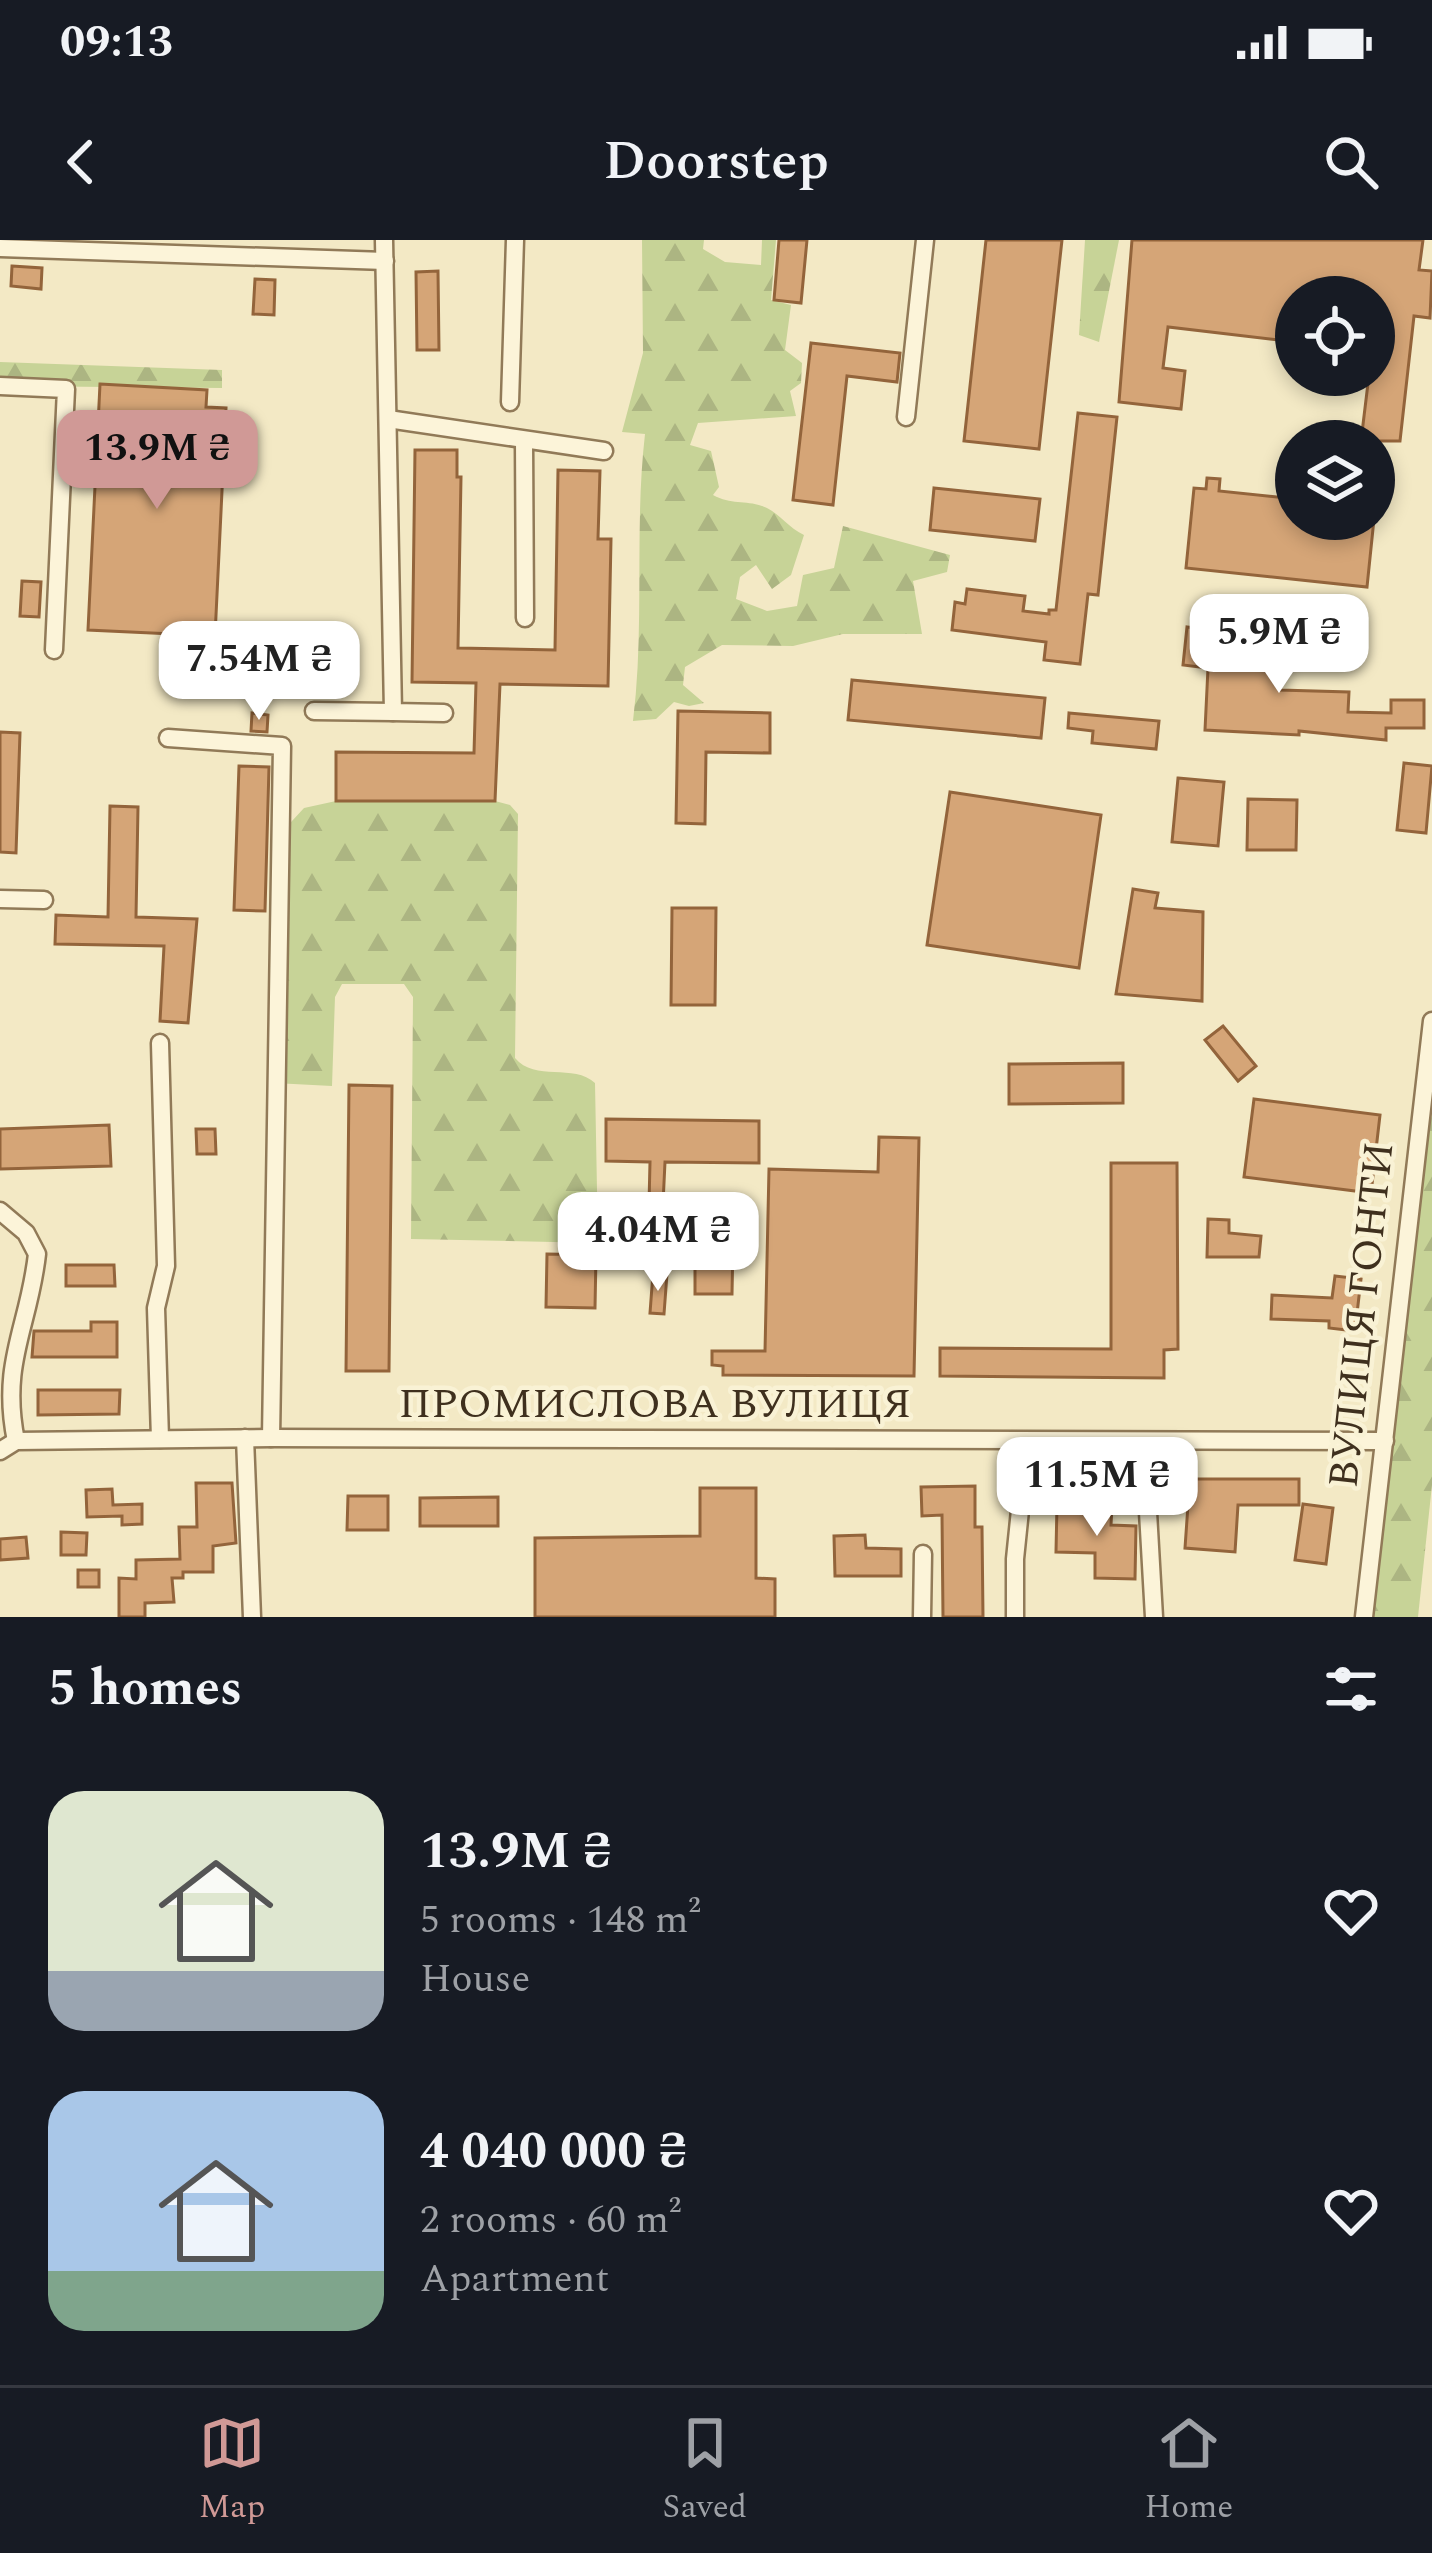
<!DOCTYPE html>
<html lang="en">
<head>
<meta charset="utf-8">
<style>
	:root { --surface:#171b24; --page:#242831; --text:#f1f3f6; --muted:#9ea1a6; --line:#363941; --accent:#d09996 }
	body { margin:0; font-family:Spectral,serif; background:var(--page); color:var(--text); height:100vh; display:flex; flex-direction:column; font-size:45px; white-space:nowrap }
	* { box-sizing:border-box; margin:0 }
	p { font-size:39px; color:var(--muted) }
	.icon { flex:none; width:66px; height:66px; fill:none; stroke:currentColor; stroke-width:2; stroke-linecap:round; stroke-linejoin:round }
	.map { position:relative; height:1377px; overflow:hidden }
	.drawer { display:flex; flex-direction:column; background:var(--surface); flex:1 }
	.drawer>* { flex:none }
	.tools { position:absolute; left:1275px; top:36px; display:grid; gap:24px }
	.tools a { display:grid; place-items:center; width:120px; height:120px; border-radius:50%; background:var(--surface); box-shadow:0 6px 18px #0003; font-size:60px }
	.price { position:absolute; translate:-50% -102px; padding:0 27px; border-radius:24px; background:#fff; color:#222; font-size:39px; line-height:78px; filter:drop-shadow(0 3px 6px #0008) }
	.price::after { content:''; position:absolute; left:50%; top:72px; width:36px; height:27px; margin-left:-18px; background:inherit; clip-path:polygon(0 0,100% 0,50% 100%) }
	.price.on { background:var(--accent); color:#111 }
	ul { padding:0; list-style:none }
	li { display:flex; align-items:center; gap:36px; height:300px; padding:0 48px }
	li span { display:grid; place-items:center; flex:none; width:336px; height:240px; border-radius:36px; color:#555 }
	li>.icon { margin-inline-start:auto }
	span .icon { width:144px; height:144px; fill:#fffc; stroke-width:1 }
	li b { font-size:51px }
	h2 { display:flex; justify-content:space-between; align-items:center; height:144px; padding:0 48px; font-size:51px }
	.status { display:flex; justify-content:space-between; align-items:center; height:84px; padding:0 60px; background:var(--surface); direction:ltr }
	.status svg { height:33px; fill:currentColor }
	header { display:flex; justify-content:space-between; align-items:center; height:156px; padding:0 48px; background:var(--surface); font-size:54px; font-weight:600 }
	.dock { display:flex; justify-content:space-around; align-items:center; height:168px; border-top:3px solid var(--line); background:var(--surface); font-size:33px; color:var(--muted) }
	.dock a { display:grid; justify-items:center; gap:6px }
	.dock .on { color:var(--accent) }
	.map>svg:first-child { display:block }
	.forest { fill:url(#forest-firs) }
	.building { fill:#d5a577; stroke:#93643b; stroke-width:3 }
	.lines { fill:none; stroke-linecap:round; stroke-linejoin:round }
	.minor-casing { stroke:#917a58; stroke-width:21 }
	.minor { stroke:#fcf4d9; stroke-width:16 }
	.labels { text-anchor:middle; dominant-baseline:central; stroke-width:9; stroke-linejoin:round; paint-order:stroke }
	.street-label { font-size:42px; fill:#3f301e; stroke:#f9f2d5 }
</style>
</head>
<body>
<div class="status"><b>09:13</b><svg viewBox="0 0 49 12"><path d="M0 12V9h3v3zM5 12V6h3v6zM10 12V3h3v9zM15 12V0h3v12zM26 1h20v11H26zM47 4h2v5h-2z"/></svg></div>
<header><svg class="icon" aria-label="back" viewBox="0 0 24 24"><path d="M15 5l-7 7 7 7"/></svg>Doorstep<svg class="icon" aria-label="search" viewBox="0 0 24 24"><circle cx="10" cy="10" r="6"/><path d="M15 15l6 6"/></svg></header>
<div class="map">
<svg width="1432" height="1377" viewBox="0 0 1432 1377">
	<defs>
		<pattern id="forest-firs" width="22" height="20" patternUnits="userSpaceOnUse" patternTransform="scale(3)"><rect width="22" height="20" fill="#c7d397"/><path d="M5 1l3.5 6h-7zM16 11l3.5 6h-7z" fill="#acb582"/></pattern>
	</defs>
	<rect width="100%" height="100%" fill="#f3e9c5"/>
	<!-- forest -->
	<g class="forest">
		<path d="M642,0H704L703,9L725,22L761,25L762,0H776L771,60L791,65L785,110L802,123L801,143L790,151L796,176L698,183L690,205L711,211L719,247L713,255C731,265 745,260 762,266C778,271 787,287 804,295L791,335L772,349L756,325L740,337L736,359L767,371L797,366L803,335L834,328L843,286L950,315L947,332L913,341L922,394H843L793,406L722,405L685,427L683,445L704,463L689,466L674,462L656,479L633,481C645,385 634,289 645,194L622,192L643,113Z"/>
		<polygon points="1085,0 1119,0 1099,102 1079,95"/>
		<polygon points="0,122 222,130 222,148 0,146"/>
		<path d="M336,561H495L510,565L518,574L515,818C535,842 574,823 595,843L598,1003L411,999L413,757L404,744H342L335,757L332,846L274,843L280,594L304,568Z"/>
		<polygon points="1432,781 1432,1245 1418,1377 1364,1377"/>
	</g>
	<!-- building -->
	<g class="building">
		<polygon points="779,0 807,0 801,63 774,60"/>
		<polygon points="986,0 1062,0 1039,209 964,201"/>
		<polygon points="1132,0 1423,0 1419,30 1432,31 1430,78 1414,76 1400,201 1361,201 1369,135 1374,135 1374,57 1296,57 1296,102 1168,87 1163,128 1185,131 1181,169 1119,162"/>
		<polygon points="12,26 42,28 41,49 11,46"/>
		<polygon points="438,31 439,110 417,110 416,32"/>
		<polygon points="255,39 275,40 274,75 253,74"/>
		<polygon points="811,103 900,113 897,142 847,136 833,265 793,260"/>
		<polygon points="100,144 207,150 206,167 226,168 215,396 88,390"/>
		<polygon points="1078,173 1117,177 1098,355 1088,354 1080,424 1044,420 1046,402 952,390 955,362 965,364 967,349 1025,356 1023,371 1049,374 1049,370 1056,370"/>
		<polygon points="415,210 457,210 457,237 461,237 458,408 555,410 558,230 600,231 598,299 611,299 608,446 500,444 495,561 336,561 336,512 474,513 476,443 412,442"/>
		<polygon points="1207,238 1220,239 1219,251 1296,259 1296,279 1374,279 1367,347 1186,328 1194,248 1206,249"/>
		<polygon points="934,248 1040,259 1035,301 930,290"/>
		<polygon points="22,341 41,342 39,377 20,376"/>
		<polygon points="1187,387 1251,393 1248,422 1282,423 1280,450 1349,452 1348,472 1391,473 1391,460 1424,460 1424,488 1386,488 1386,500 1299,491 1299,495 1205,490 1208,428 1183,425"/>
		<polygon points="852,440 1045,458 1041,498 848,480"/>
		<polygon points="678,471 770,473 770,513 706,512 705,584 676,583"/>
		<polygon points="252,473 268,475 267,492 251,491"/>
		<polygon points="1069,473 1159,481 1156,509 1092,503 1093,491 1068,488"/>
		<polygon points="0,492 20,493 16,613 0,612"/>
		<polygon points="1404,523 1432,526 1426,593 1397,590"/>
		<polygon points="239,526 269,527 265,671 234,670"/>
		<polygon points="1178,538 1224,542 1218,606 1172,602"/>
		<polygon points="950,552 1101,575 1079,728 927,705"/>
		<polygon points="1248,559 1297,560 1296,610 1247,610"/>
		<polygon points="110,566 138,567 136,677 197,679 188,783 160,781 164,706 55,704 56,675 108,677"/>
		<polygon points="1133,649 1158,653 1155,668 1203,672 1202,761 1116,754"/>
		<polygon points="672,668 716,668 715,765 671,765"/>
		<polygon points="1223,786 1256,826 1238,841 1205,800"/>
		<polygon points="1123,823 1123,863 1009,864 1009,824"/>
		<polygon points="349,845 392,846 389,1131 346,1131"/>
		<polygon points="1254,859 1380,875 1371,953 1244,937"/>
		<polygon points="606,879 759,881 759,923 665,922 663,964 649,964 650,922 606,921"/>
		<polygon points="109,885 111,926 0,929 0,889"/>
		<polygon points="196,889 215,889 216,914 197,914"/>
		<polygon points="879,897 919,898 914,1136 723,1135 723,1126 712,1125 712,1111 765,1111 769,929 878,932"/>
		<polygon points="1111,923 1177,923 1178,1109 1164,1110 1164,1138 940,1136 940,1108 1111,1109"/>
		<polygon points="623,970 648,970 648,996 622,996"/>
		<polygon points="1208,979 1229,980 1229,993 1261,996 1259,1017 1207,1017"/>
		<polygon points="695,1002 733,1002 732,1054 695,1054"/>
		<polygon points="547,1014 596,1015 595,1068 546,1067"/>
		<polygon points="66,1025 114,1025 115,1046 66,1046"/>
		<polygon points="653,1033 667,1034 664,1074 650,1073"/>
		<polygon points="1335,1036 1361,1039 1355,1091 1329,1088 1329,1081 1271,1079 1272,1055 1332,1058"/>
		<polygon points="91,1082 117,1082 117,1117 32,1117 34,1091 91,1091"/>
		<polygon points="38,1150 120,1150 119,1174 38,1175"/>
		<polygon points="1181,1239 1299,1239 1299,1265 1238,1265 1235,1312 1185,1308 1188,1265 1181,1265"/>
		<polygon points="196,1243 232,1243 236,1303 213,1306 213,1332 183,1332 183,1338 172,1338 174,1362 145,1363 145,1377 119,1377 119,1338 136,1339 136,1320 180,1319 179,1287 197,1287"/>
		<polygon points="975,1246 975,1287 982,1287 983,1377 943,1377 942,1275 922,1276 921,1247"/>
		<polygon points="700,1248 756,1248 756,1338 775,1339 775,1377 535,1377 535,1298 700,1296"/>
		<polygon points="112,1249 113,1265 142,1264 142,1284 122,1285 122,1276 87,1277 86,1250"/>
		<polygon points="348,1256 388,1256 388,1290 347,1290"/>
		<polygon points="498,1257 498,1286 420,1286 420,1258"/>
		<polygon points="1057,1264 1112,1265 1111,1285 1136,1286 1135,1339 1095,1338 1095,1313 1056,1312"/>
		<polygon points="1303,1264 1333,1268 1326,1324 1295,1320"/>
		<polygon points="61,1292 87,1293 86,1315 61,1315"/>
		<polygon points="865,1295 866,1308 901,1309 901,1336 835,1336 834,1296"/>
		<polygon points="26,1297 28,1318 0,1320 0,1299"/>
		<rect x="78" y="1330" width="21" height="17"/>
	</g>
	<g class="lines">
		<defs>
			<g id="minor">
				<polyline points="384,0 393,472 444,473"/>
				<polyline points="0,8 385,21"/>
				<polyline points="0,146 66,149 54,410"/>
				<polyline points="510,162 515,0"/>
				<polyline points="906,177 925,0"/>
				<polyline points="388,179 604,211"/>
				<polyline points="524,200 525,378"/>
				<polyline points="314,471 393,472"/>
				<polyline points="168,498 282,506 271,1198"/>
				<polyline points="0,659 44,660"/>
				<path d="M0,971L26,993L37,1014C29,1087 0,1122 16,1201"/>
				<polyline points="245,1198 252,1377"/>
				<polyline points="160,1199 156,1068 166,1026 160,803"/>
				<polyline points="1144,1202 1154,1377"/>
				<polyline points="0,1211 16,1201 271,1198 1385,1201"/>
				<polyline points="922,1377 923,1314"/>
				<polyline points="1015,1377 1015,1319 1027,1202"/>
				<polyline points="1364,1377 1432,781"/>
			</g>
		</defs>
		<!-- minor casing -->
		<use href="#minor" class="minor-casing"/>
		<!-- minor -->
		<use href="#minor" class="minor"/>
	</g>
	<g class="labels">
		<!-- street labels -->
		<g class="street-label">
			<text transform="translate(1362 1075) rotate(-84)">ВУЛИЦЯ ГОНТИ</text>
			<text x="655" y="1164">ПРОМИСЛОВА ВУЛИЦЯ</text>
		</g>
	</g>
</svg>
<div class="tools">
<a><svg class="icon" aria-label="locate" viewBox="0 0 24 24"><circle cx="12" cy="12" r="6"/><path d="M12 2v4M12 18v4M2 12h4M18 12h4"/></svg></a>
<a><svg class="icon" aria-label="layers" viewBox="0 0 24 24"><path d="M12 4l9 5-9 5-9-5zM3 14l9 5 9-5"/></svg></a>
</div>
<b class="price on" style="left:157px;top:272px">13.9M ₴</b>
<b class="price" style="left:1279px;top:456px">5.9M ₴</b>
<b class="price" style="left:259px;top:483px">7.54M ₴</b>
<b class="price" style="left:658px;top:1054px">4.04M ₴</b>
<b class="price" style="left:1097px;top:1299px">11.5M ₴</b>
</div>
<section class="drawer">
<h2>5 homes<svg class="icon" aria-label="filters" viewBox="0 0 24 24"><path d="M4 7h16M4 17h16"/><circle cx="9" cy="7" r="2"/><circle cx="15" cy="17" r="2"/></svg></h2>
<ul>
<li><span style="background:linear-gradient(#dfe7d0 75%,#9aa5b1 0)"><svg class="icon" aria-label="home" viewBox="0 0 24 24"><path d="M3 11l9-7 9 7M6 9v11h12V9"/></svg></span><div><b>13.9M ₴</b><p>5 rooms · 148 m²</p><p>House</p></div><svg class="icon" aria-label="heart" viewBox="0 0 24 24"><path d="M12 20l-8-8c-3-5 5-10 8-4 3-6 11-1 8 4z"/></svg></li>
<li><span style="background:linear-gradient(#a9c7e8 75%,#7fa58c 0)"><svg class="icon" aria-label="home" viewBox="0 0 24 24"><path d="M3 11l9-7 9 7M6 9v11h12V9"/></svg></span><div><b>4 040 000 ₴</b><p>2 rooms · 60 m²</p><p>Apartment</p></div><svg class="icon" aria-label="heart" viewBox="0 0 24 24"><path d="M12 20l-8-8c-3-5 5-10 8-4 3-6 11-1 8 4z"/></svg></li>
</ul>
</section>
<nav class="dock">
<a class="on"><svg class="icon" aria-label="map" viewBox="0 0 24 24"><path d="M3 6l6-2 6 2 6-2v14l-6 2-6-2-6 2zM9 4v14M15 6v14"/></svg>Map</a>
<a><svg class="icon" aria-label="saved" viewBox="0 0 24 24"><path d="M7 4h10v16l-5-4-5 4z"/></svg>Saved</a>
<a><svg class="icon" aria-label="home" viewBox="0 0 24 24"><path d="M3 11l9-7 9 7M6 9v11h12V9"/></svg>Home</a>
</nav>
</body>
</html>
